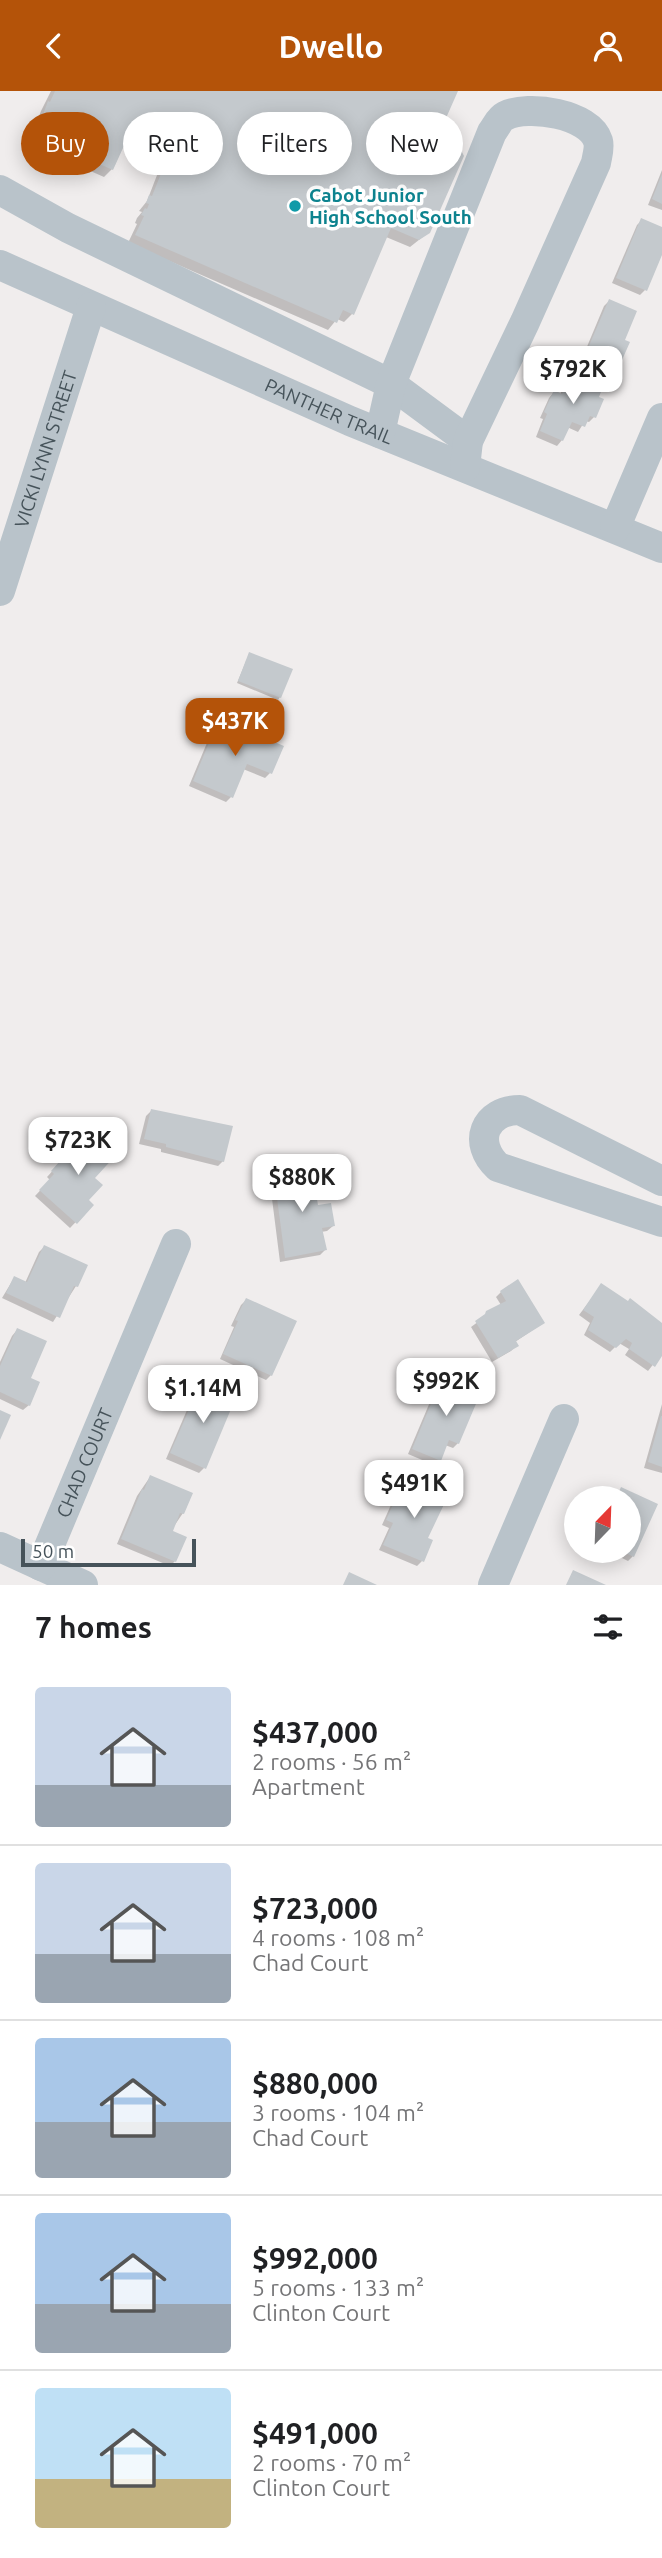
<!DOCTYPE html>
<html lang="en">
<head>
<meta charset="utf-8">
<style>
	:root { --surface:#fff; --page:#f6f6f6; --text:#202124; --muted:#757577; --line:#e0e0e0; --accent:#b45309 }
	body { margin:0; font-family:Ubuntu,sans-serif; background:var(--page); color:var(--text); height:100vh; display:flex; flex-direction:column; font-size:26px; white-space:nowrap }
	* { box-sizing:border-box; margin:0 }
	p { font-size:23px; color:var(--muted) }
	.icon { flex:none; width:38px; height:38px; fill:none; stroke:currentColor; stroke-width:2; stroke-linecap:round; stroke-linejoin:round }
	.map { position:relative; height:1494px; overflow:hidden }
	.details { display:flex; flex-direction:column; background:var(--surface); flex:1 }
	.details>* { flex:none }
	.banner { position:absolute; left:21px; top:21px; width:621px; height:63px; display:flex; gap:14px }
	.needle { width:46px; rotate:23deg }
	.buttons { position:absolute; left:564px; top:1395px; display:grid; gap:14px }
	.buttons a { display:grid; place-items:center; width:77px; height:77px; border-radius:50%; background:var(--surface); box-shadow:0 4px 18px #0003; font-size:35px }
	.scale { position:absolute; left:21px; bottom:18px; width:175px; box-sizing:border-box; padding-left:7px; border:4px solid #46535a; border-top:0; font-size:19px; line-height:24px; white-space:nowrap; color:#46535a; -webkit-text-stroke:5px #fff; paint-order:stroke }
	.price { position:absolute; translate:-50% -60px; padding:0 16px; border-radius:14px; background:#fff; color:#222; font-size:23px; line-height:46px; filter:drop-shadow(0 2px 4px #0008) }
	.price::after { content:''; position:absolute; left:50%; top:42px; width:21px; height:16px; margin-left:-10px; background:inherit; clip-path:polygon(0 0,100% 0,50% 100%) }
	.price.on { background:var(--accent); color:#fff }
	ul { padding:0; list-style:none }
	li { display:flex; align-items:center; gap:21px; height:175px; padding:0 35px }
	li+li { border-top:2px solid var(--line) }
	li span { display:grid; place-items:center; flex:none; width:196px; height:140px; border-radius:7px; color:#555 }
	li>.icon { margin-inline-start:auto }
	span .icon { width:84px; height:84px; fill:#fffc; stroke-width:1 }
	li b { font-size:30px }
	h2 { display:flex; justify-content:space-between; align-items:center; height:84px; padding:0 35px; font-size:30px }
	.chip { padding:0 24px; border-radius:32px; background:var(--surface); box-shadow:0 4px 18px #0003; font-size:24px; line-height:63px }
	.chip.on { background:var(--accent); color:#fff }
	header { display:flex; justify-content:space-between; align-items:center; height:91px; padding:0 35px; background:var(--accent); color:#fff; font-size:32px; font-weight:700 }
	.map>svg:first-child { display:block }
	.shadow { fill:#0003 }
	.building { fill:#c4c9cd }
	.lines { fill:none; stroke-linecap:round; stroke-linejoin:round }
	.minor { stroke:#b9c3ca; stroke-width:30 }
	.culture-dot { fill:#0f9aa8; stroke:#fff; stroke-width:2.5 }
	.labels { text-anchor:middle; dominant-baseline:central; stroke-width:7; stroke-linejoin:round; paint-order:stroke }
	.culture-label { font-size:19px; font-weight:bold; fill:#0d838f; stroke:#fff; text-anchor:start }
	.street-label { font-size:19px; fill:#46535a; stroke:#fff }
</style>
</head>
<body>
<header><svg class="icon" aria-label="back" viewBox="0 0 24 24"><path d="M15 5l-7 7 7 7"/></svg>Dwello<svg class="icon" aria-label="person" viewBox="0 0 24 24"><circle cx="12" cy="8" r="4"/><path d="M4 21q1-7 8-7t8 7"/></svg></header>
<div class="map">
<svg width="662" height="1494" viewBox="0 0 662 1494">
	<rect width="100%" height="100%" fill="#f0eded"/>
	<!-- shadow -->
	<g class="shadow">
		<polygon points="51,0 456,0 436,44 429,141 410,156 386,146 352,223 344,231 337,228 328,239 128,152 137,133 135,132 137,127 142,121 139,120 147,110 169,53 152,46 148,54 140,62 122,55 112,78 104,86 29,53 41,20"/>
		<polygon points="662,79 662,119 648,114"/>
		<polygon points="642,129 662,138 662,159 645,199 640,204 612,192 637,134"/>
		<polygon points="609,210 622,250 628,252 616,277 611,283 581,270 604,215"/>
		<polygon points="572,282 594,326 589,331 585,330 578,341 567,336 562,349 557,355 536,346 543,328 540,327 549,307 554,301 560,304 567,287"/>
		<polygon points="249,563 280,606 278,609 237,592"/>
		<polygon points="219,630 270,682 265,687 243,678 231,706 226,711 189,695 214,635"/>
		<polygon points="152,1019 223,1070 218,1075 161,1061 161,1058 139,1053 146,1025"/>
		<polygon points="88,1041 92,1087 87,1109 92,1114 70,1137 35,1105 50,1089 47,1086"/>
		<polygon points="275,1086 317,1116 333,1135 327,1140 321,1141 325,1159 320,1164 280,1171 270,1092"/>
		<polygon points="44,1156 76,1195 53,1231 2,1207 14,1187 25,1192 39,1161"/>
		<polygon points="601,1195 662,1235 662,1262 648,1280 625,1264 629,1258 619,1252 610,1261 584,1244 590,1232 579,1224"/>
		<polygon points="501,1201 543,1232 515,1251 517,1254 511,1260 492,1271 471,1236 501,1214 496,1206"/>
		<polygon points="246,1209 271,1284 266,1289 220,1268 234,1236 231,1235 241,1214"/>
		<polygon points="17,1239 28,1288 29,1314 23,1319 0,1308 0,1271 12,1245"/>
		<polygon points="444,1287 458,1352 453,1357 445,1354 439,1369 434,1374 408,1363 438,1292"/>
		<polygon points="201,1293 204,1377 199,1382 166,1368 196,1298"/>
		<polygon points="662,1313 662,1382 644,1377"/>
		<polygon points="150,1386 183,1422 170,1441 175,1470 170,1475 117,1453 137,1405"/>
		<polygon points="412,1392 425,1448 422,1470 417,1475 379,1459 389,1437 382,1434 394,1407 399,1402 404,1404"/>
		<polygon points="621,1398 656,1414 633,1465 628,1470 612,1462 605,1471 582,1460 628,1460 628,1407 614,1407"/>
	</g>
	<!-- building -->
	<g class="building">
		<polygon points="55,0 458,0 439,43 457,51 464,65 430,142 419,149 391,137 354,224 343,219 337,232 135,144 144,125 141,124 145,117 147,118 149,113 146,112 149,104 152,105 176,45 157,37 149,55 128,46 113,79 35,45 48,10 50,11"/>
		<polygon points="662,83 662,113 652,108"/>
		<polygon points="641,127 662,136 662,164 647,200 616,187"/>
		<polygon points="609,208 637,220 625,249 630,251 618,278 585,264"/>
		<polygon points="572,280 604,293 599,306 604,308 596,327 590,325 585,336 572,331 563,350 540,340 547,323 544,321 554,299 562,303"/>
		<polygon points="249,561 293,578 281,607 238,590"/>
		<polygon points="219,628 284,655 272,683 247,673 233,707 193,690"/>
		<polygon points="151,1018 233,1035 224,1071 166,1056 166,1053 144,1048"/>
		<polygon points="88,1039 116,1064 95,1087 103,1094 89,1109 94,1114 77,1133 39,1099 54,1083 51,1080"/>
		<polygon points="312,1079 318,1114 331,1112 335,1135 322,1137 327,1159 285,1167 274,1085"/>
		<polygon points="44,1154 88,1174 78,1196 74,1195 60,1227 6,1202 14,1185 27,1191"/>
		<polygon points="518,1188 545,1232 516,1250 519,1255 498,1267 475,1230 485,1223 486,1220 506,1210 500,1200"/>
		<polygon points="601,1192 628,1210 630,1207 662,1232 662,1265 655,1276 629,1258 632,1252 626,1248 616,1257 588,1239 594,1226 583,1219"/>
		<polygon points="246,1207 297,1230 272,1285 223,1263 238,1230 235,1229"/>
		<polygon points="17,1237 47,1250 31,1287 40,1291 30,1315 0,1301 0,1275"/>
		<polygon points="443,1284 481,1301 459,1353 449,1349 441,1370 412,1358"/>
		<polygon points="201,1291 236,1306 206,1378 170,1362"/>
		<polygon points="0,1319 11,1324 0,1349"/>
		<polygon points="661,1325 662,1325 662,1376 648,1371"/>
		<polygon points="150,1384 193,1402 184,1423 180,1422 173,1440 187,1446 176,1471 121,1448 142,1398 144,1399"/>
		<polygon points="412,1389 448,1405 428,1447 433,1449 424,1471 383,1454 393,1432 386,1429 399,1400 406,1403"/>
		<polygon points="621,1396 658,1413 634,1466 621,1460 628,1460 628,1407 616,1407"/>
		<polygon points="573,1479 606,1494 566,1494"/>
		<polygon points="349,1481 377,1494 343,1494"/>
	</g>
	<g class="lines">
		<!-- minor -->
		<g class="minor">
			<polyline points="0,99 68,137 391,293 468,350"/>
			<path id="s1" d="M0,174L350,330L662,457"/>
			<path d="M380,342L391,293L492,41C496,36 499,28 505,25C528,13 590,23 598,50C600,57 597,65 596,72L525,231L468,350L465,376"/>
			<polyline points="615,437 662,327"/>
			<path id="s2" d="M0,500L91,216"/>
			<path d="M662,1090L520,1019C484,1019 472,1052 498,1076L662,1131"/>
			<polyline points="0,1456 83,1494"/>
			<path id="s3" d="M41,1475L176,1153"/>
			<polyline points="493,1494 564,1328"/>
		</g>
	</g>
	<!-- markers -->
	<circle class="culture-dot" cx="295" cy="115" r="7"/>
	<g class="labels">
		<!-- culture labels -->
		<g class="culture-label">
			<text x="309" y="104">Cabot Junior<tspan x="309" dy="22">High School South</tspan></text>
		</g>
		<!-- street labels -->
		<g class="street-label">
			<text stroke="none"><textPath href="#s1" startOffset="360">PANTHER TRAIL</textPath></text>
			<text stroke="none"><textPath href="#s2" startOffset="149">VICKI LYNN STREET</textPath></text>
			<text stroke="none"><textPath href="#s3" startOffset="112">CHAD COURT</textPath></text>
		</g>
	</g>
</svg>
<div class="buttons">
<a><svg class="needle" viewBox="-14 -14 28 28"><path d="M0-13l5 13h-10z" fill="#e53935"/><path d="M0 13l5-13h-10z" fill="#757577"/></svg></a>
</div>
<div class="scale">50 m</div>
<b class="price" style="left:573px;top:315px">$792K</b>
<b class="price on" style="left:235px;top:667px">$437K</b>
<b class="price" style="left:78px;top:1086px">$723K</b>
<b class="price" style="left:302px;top:1123px">$880K</b>
<b class="price" style="left:446px;top:1327px">$992K</b>
<b class="price" style="left:203px;top:1334px">$1.14M</b>
<b class="price" style="left:414px;top:1429px">$491K</b>
<div class="banner">
<a class="chip on">Buy</a>
<a class="chip">Rent</a>
<a class="chip">Filters</a>
<a class="chip">New</a>
</div>
</div>
<section class="details">
<h2>7 homes<svg class="icon" aria-label="filters" viewBox="0 0 24 24"><path d="M4 7h16M4 17h16"/><circle cx="9" cy="7" r="2"/><circle cx="15" cy="17" r="2"/></svg></h2>
<ul>
<li><span style="background:linear-gradient(#c9d6e8 70%,#9aa5b1 0)"><svg class="icon" aria-label="home" viewBox="0 0 24 24"><path d="M3 11l9-7 9 7M6 9v11h12V9"/></svg></span><div><b>$437,000</b><p>2 rooms · 56 m²</p><p>Apartment</p></div></li>
<li><span style="background:linear-gradient(#c9d6e8 65%,#9aa5b1 0)"><svg class="icon" aria-label="home" viewBox="0 0 24 24"><path d="M3 11l9-7 9 7M6 9v11h12V9"/></svg></span><div><b>$723,000</b><p>4 rooms · 108 m²</p><p>Chad Court</p></div></li>
<li><span style="background:linear-gradient(#a9c7e8 60%,#9aa5b1 0)"><svg class="icon" aria-label="home" viewBox="0 0 24 24"><path d="M3 11l9-7 9 7M6 9v11h12V9"/></svg></span><div><b>$880,000</b><p>3 rooms · 104 m²</p><p>Chad Court</p></div></li>
<li><span style="background:linear-gradient(#a9c7e8 65%,#9aa5b1 0)"><svg class="icon" aria-label="home" viewBox="0 0 24 24"><path d="M3 11l9-7 9 7M6 9v11h12V9"/></svg></span><div><b>$992,000</b><p>5 rooms · 133 m²</p><p>Clinton Court</p></div></li>
<li><span style="background:linear-gradient(#bfe0f5 65%,#c2b280 0)"><svg class="icon" aria-label="home" viewBox="0 0 24 24"><path d="M3 11l9-7 9 7M6 9v11h12V9"/></svg></span><div><b>$491,000</b><p>2 rooms · 70 m²</p><p>Clinton Court</p></div></li>
</ul>
</section>
</body>
</html>
